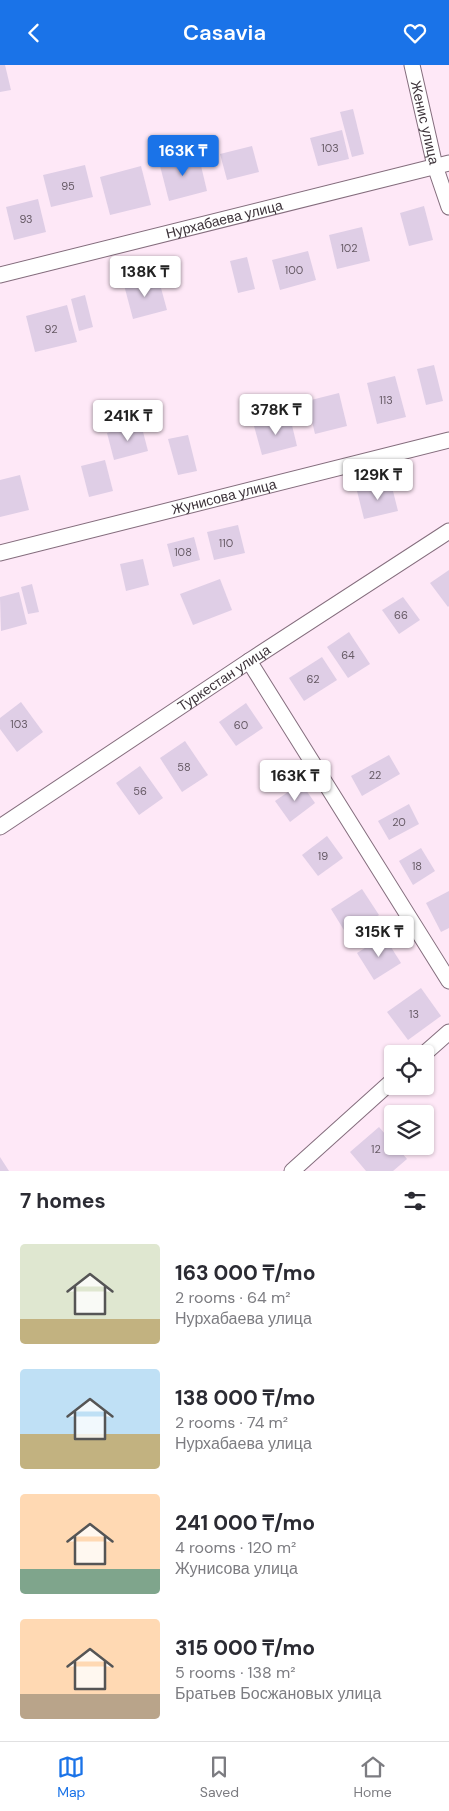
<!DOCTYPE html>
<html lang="en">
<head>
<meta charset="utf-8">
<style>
	:root { --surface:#fff; --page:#f7f7f7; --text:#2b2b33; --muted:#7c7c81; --line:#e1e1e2; --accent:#1a73e8 }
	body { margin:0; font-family:"DM Sans",sans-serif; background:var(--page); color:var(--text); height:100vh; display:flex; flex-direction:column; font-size:19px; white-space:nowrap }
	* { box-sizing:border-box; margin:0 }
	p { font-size:16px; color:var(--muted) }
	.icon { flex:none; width:28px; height:28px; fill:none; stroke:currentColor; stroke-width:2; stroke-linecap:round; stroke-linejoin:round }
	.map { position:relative; height:1106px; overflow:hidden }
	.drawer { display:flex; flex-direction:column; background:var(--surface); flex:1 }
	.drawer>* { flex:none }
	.tools { position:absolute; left:384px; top:980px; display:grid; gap:10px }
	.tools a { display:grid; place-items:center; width:50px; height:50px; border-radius:5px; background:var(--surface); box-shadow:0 1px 4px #0004; font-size:25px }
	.price { position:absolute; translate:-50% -42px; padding:0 11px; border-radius:5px; background:#fff; color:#222; font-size:16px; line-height:32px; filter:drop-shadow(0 1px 2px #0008) }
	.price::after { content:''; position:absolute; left:50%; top:30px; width:15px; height:11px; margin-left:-8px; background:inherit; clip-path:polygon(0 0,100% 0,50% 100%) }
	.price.selected { background:var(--accent); color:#fff }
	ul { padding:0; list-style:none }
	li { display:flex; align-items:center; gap:15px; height:125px; padding:0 20px }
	li span { display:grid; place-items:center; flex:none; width:140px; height:100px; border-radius:5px; color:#555 }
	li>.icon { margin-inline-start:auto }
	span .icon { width:60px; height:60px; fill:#fffc; stroke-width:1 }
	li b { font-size:21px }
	h2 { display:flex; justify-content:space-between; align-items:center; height:60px; padding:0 20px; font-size:21px }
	header { display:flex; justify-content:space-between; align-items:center; height:65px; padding:0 20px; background:var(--accent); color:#fff; font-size:22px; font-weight:600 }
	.tabs { display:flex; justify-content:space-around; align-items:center; height:70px; border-top:1px solid var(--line); background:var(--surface); font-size:14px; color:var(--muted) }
	.tabs a { display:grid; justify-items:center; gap:2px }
	.tabs .selected { color:var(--accent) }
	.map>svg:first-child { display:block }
	.building { fill:#dfcee6 }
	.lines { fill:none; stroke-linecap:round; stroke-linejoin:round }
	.minor-casing { stroke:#846d7d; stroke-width:17 }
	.minor { stroke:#fff; stroke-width:15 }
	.labels { text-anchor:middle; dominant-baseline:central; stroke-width:4; stroke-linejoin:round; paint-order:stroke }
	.number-label { font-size:11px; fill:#665a65 }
	.street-label { font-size:14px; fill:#3d333a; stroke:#fee8f7 }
</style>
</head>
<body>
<header><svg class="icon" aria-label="back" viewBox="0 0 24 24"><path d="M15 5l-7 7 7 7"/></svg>Casavia<svg class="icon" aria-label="heart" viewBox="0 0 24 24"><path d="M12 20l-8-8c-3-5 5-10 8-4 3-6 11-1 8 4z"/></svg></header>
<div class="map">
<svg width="449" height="1106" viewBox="0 0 449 1106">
	<rect width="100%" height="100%" fill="#fee8f7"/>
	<!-- building -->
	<g class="building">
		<polygon points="0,0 5,0 11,25 0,27"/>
		<polygon points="353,44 364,89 352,92 340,47"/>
		<polygon points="342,65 349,94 318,101 310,73"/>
		<polygon points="252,81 259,107 227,115 220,89"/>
		<polygon points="198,88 207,126 169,136 159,97"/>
		<polygon points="85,100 93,132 51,142 43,110"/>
		<polygon points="141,101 151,140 110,150 100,112"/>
		<polygon points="38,134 46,167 14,175 6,142"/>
		<polygon points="424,141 433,175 409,181 400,148"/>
		<polygon points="362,162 370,196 337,204 329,170"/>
		<polygon points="308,186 316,215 280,225 272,195"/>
		<polygon points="247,192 255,224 238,228 230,196"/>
		<polygon points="158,212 167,245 133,254 124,220"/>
		<polygon points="85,230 93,262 79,266 71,234"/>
		<polygon points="67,240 77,277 35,287 26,251"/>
		<polygon points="434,300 443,336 426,340 417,304"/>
		<polygon points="395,311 406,352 377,359 367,318"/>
		<polygon points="339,328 347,361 315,369 307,336"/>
		<polygon points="290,352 297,381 262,390 254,361"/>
		<polygon points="141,359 148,386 114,395 107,368"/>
		<polygon points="188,370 197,406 178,410 168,374"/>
		<polygon points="105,395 113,426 89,432 81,401"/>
		<polygon points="20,410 29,445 0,452 0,415"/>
		<polygon points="391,418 398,446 364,454 357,426"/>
		<polygon points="238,460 245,488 214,495 207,467"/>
		<polygon points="194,472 200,495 173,502 167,479"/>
		<polygon points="143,494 149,520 126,526 120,499"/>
		<polygon points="449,505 449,541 448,542 430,518"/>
		<polygon points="220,514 232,545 193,560 180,529"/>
		<polygon points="32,519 39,547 28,549 21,522"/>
		<polygon points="19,527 27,559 1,566 0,532"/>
		<polygon points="403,532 420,555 399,569 382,545"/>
		<polygon points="349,567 370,599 348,613 327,582"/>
		<polygon points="322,592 337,615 304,636 289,613"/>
		<polygon points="21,637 43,667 17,687 0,664 0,653"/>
		<polygon points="246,638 263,663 236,681 219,657"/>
		<polygon points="185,676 208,710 182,727 160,693"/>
		<polygon points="389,690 400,709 362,731 351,711"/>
		<polygon points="140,701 163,733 139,750 116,718"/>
		<polygon points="301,718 315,738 290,757 275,736"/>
		<polygon points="409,739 419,759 389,775 378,756"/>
		<polygon points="327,771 343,793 318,811 302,790"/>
		<polygon points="421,783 435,806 413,820 399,796"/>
		<polygon points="362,824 379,850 347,870 331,844"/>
		<polygon points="449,826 449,863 441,867 426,838"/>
		<polygon points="384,871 401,898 374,915 357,888"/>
		<polygon points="421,923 441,951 408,975 387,947"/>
		<polygon points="379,1062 392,1077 392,1081 396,1081 407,1094 393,1106 366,1106 350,1087"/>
		<polygon points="0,1092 9,1106 0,1106"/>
	</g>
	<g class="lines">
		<defs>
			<g id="minor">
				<path id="s1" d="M412,0L435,101L449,142"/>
				<path id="s2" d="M0,210L449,98"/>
				<path id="s3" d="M0,488L449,375"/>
				<polyline points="249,596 449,916"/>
				<path id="s4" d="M0,762L249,596L449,466"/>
				<polyline points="424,989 449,967"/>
				<polyline points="292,1106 392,1016"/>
			</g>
		</defs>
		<!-- minor casing -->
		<use href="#minor" class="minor-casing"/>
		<!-- minor -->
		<use href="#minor" class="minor"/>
	</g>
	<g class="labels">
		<!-- number labels -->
		<g class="number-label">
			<text x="330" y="83">103</text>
			<text x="68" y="121">95</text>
			<text x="26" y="154">93</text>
			<text x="349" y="183">102</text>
			<text x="294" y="205">100</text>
			<text x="51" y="264">92</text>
			<text x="386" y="335">113</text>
			<text x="226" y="478">110</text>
			<text x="183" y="487">108</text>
			<text x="401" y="550">66</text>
			<text x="348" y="590">64</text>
			<text x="313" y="614">62</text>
			<text x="19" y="659">103</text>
			<text x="241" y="660">60</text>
			<text x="184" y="702">58</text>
			<text x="375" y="710">22</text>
			<text x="140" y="726">56</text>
			<text x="399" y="757">20</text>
			<text x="323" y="791">19</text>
			<text x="417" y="801">18</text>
			<text x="414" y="949">13</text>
			<text x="376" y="1084">12</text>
		</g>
		<!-- street labels -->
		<g class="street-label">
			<text stroke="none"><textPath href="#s1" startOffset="59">Женис улица</textPath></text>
			<text stroke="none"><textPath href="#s2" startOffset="231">Нурхабаева улица</textPath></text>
			<text stroke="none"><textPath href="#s3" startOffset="231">Жунисова улица</textPath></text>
			<text stroke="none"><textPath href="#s4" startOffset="269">Туркестан улица</textPath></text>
		</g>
	</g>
</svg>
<div class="tools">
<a><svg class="icon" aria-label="locate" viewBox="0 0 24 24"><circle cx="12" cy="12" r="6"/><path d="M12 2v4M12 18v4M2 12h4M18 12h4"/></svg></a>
<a><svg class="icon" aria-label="layers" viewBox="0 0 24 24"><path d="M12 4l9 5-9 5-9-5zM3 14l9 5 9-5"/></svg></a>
</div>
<b class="price selected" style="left:183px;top:112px">163K ₸</b>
<b class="price" style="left:145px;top:233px">138K ₸</b>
<b class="price" style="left:276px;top:371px">378K ₸</b>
<b class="price" style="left:128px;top:377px">241K ₸</b>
<b class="price" style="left:378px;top:436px">129K ₸</b>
<b class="price" style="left:295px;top:737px">163K ₸</b>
<b class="price" style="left:379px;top:893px">315K ₸</b>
</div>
<section class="drawer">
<h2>7 homes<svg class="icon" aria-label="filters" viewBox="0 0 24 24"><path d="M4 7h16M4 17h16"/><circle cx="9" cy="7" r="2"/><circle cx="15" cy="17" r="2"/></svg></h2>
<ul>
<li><span style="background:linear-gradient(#dfe7d0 75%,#c2b280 0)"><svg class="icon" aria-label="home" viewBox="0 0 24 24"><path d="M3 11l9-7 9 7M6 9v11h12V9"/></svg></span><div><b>163 000 ₸/mo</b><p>2 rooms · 64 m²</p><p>Нурхабаева улица</p></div></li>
<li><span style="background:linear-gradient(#bfe0f5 65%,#c2b280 0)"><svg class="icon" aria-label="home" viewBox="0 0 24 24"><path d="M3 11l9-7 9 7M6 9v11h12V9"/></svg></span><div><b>138 000 ₸/mo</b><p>2 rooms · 74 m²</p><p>Нурхабаева улица</p></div></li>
<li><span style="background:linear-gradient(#ffd9b3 75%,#7fa58c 0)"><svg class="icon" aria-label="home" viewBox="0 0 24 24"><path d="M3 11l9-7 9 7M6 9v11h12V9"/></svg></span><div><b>241 000 ₸/mo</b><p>4 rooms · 120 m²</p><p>Жунисова улица</p></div></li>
<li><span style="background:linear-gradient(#ffd9b3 75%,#b9a48a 0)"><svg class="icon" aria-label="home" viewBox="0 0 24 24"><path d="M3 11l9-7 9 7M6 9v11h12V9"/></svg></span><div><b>315 000 ₸/mo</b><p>5 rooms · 138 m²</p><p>Братьев Босжановых улица</p></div></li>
</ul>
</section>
<nav class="tabs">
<a class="selected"><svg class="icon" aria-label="map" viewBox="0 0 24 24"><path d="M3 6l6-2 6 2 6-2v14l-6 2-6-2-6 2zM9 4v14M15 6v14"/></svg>Map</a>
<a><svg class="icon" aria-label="saved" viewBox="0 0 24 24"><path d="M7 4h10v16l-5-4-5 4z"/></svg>Saved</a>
<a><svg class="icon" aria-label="home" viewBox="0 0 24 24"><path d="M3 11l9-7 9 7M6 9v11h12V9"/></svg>Home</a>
</nav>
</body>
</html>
